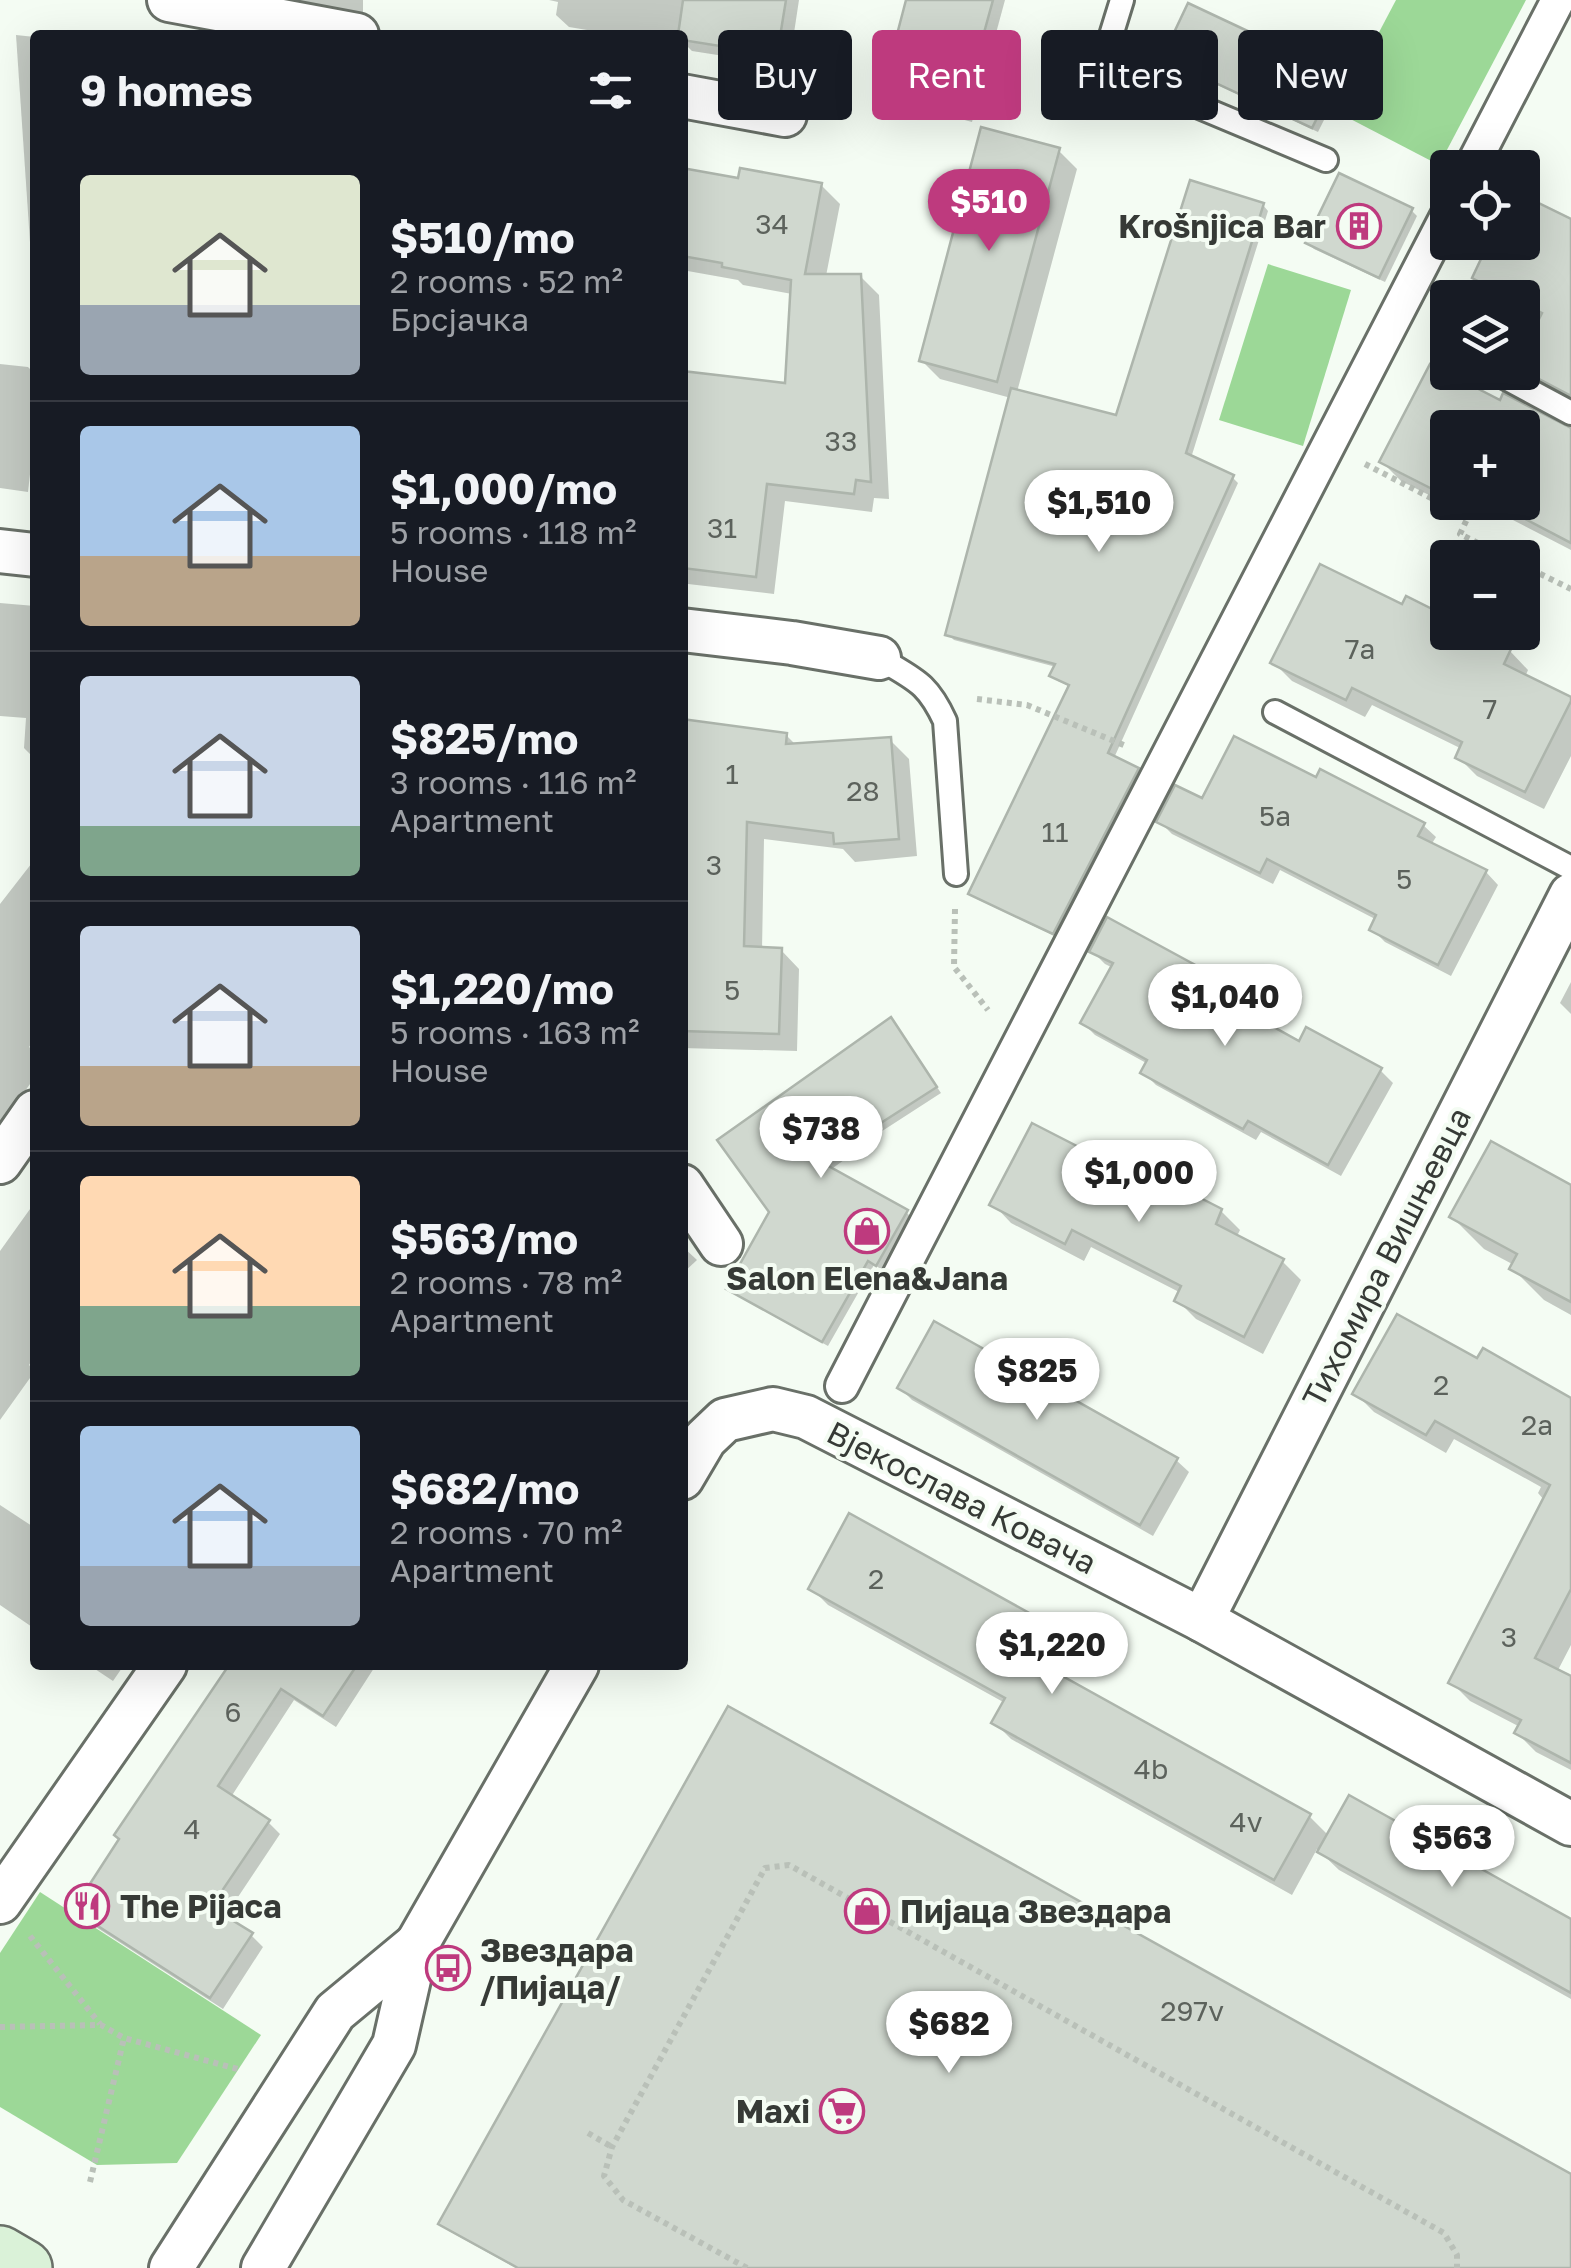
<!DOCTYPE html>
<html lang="en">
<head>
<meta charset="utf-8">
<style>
	:root { --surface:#171b24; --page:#20242c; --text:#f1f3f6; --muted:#9ea1a6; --line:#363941; --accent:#be3a7e }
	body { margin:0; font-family:"Golos Text",sans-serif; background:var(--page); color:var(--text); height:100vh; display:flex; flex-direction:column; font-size:38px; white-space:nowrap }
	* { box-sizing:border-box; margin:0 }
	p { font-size:32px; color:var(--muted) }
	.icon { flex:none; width:55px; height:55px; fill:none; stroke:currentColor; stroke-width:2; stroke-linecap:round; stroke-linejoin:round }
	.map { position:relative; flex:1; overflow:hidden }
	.sheet { position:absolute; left:30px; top:30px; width:658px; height:1640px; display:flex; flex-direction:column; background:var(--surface); border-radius:10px; box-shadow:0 10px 40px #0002 }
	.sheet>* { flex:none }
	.banner { position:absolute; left:718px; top:30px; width:702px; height:90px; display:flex; gap:20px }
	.controls { position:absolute; left:1430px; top:150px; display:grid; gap:20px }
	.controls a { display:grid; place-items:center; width:110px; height:110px; border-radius:10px; background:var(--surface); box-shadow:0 10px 40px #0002; font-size:50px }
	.price { position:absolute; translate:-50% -85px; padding:0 22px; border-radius:35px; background:#fff; color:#222; font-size:32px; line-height:65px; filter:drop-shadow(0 2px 5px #0008) }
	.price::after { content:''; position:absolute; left:50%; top:60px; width:30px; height:22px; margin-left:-15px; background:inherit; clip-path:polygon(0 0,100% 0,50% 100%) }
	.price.active { background:var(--accent); color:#fff }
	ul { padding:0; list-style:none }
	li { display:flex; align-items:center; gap:30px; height:250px; padding:0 50px }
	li+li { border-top:2px solid var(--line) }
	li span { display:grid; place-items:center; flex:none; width:280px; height:200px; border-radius:10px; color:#555 }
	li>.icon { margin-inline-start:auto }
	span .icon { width:120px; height:120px; fill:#fffc; stroke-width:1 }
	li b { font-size:42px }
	h2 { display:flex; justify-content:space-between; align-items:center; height:120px; padding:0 50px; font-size:42px }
	.chip { padding:0 35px; border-radius:10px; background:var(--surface); box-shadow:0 10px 40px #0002; font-size:35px; line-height:90px }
	.chip.active { background:var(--accent); color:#fff }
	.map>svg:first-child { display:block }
	.green { fill:#9cd897 }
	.shadow { fill:#0003; fill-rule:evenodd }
	.building { fill:#d0d8cf; stroke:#adb5ac; stroke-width:2.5 }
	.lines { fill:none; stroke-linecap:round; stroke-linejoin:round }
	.service-casing { stroke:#697068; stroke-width:28 }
	.pedestrian-casing { stroke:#697068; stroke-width:38 }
	.minor-casing { stroke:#697068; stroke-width:48 }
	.secondary-casing { stroke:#697068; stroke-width:60 }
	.path { stroke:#b9c0b8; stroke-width:6; stroke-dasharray:5 5; stroke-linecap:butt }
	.service { stroke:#fff; stroke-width:22 }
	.pedestrian { stroke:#fff; stroke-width:32 }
	.minor { stroke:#fff; stroke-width:42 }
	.secondary { stroke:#daf2d8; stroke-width:55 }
	.labels { text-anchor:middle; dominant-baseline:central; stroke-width:8; stroke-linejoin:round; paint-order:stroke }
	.number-label { font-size:28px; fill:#5c625c }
	.poi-label { font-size:32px; font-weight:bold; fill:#363a36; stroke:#f4fcf3; text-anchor:start }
	.street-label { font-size:32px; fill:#363a36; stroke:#f4fcf3 }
</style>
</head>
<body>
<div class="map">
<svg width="1571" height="2268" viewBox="0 0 1571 2268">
	<rect width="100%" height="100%" fill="#f4fcf3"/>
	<!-- green -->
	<g class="green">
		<polygon points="1396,0 1526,0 1439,165 1337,112"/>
		<polygon points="1268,264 1351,290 1303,446 1219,420"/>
		<polygon points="40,1892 261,2035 177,2163 97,2165 0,2107 0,1953"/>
	</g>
	<!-- shadow -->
	<g class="shadow">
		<polygon points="252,0 363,0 363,22"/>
		<polygon points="549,0 799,0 789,66 692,51 687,46 682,46 682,35 617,35 569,27 556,15 558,2"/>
		<polygon points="909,0 1005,0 972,122 894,101 884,91"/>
		<polygon points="16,35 35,37 35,262 31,257"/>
		<polygon points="1165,58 1337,76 1343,82 1318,132 1171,63"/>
		<polygon points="1058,150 1077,169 1017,392 1117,418 1263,205 1268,211 1191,458 1232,477 1238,483 1114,758 1138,770 1143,776 1059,938 977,899 971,893 1071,687 1058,681 1052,676 1056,667 954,640 948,634 1011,398 940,379 922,361"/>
		<polygon points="682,170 740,180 821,185 840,204 826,276 860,276 879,295 889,499 874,498 872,512 785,501 774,594 688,584 682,579 682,375 787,386 792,294 743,285 738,280 682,270"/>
		<polygon points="1411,210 1417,216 1385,282 1314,249 1308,243"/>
		<polygon points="1571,221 1571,403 1538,384 1522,369 1541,320 1522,310 1522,298 1496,298 1475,278 1522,242"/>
		<polygon points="0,364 28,367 35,374 35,430 28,492 0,488"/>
		<path d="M1431,367L1501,403L1571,429V550L1482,504L1475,518L1401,481L1382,462ZM1448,428H1522V502H1448Z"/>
		<polygon points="0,603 35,606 35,759 24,748 26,718 0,716"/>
		<polygon points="1448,632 1510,651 1528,670 1525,677 1571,699 1571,756 1544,809 1477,776 1458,757 1462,749 1372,705 1365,717 1292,681 1273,662"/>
		<polygon points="682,722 786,735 797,746 890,740 909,759 917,856 855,862 843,849 764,839 762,950 781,950 799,969 797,1051 682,1048"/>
		<polygon points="1317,781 1423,825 1436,837 1431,845 1486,872 1498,885 1451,976 1385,942 1372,929 1377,920 1280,870 1273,884 1172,834 1159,821 1203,801"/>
		<polygon points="35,859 35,1039 29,1047 35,1052 35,1077 0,1126 0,904"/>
		<polygon points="1092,951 1198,969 1210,982 1205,992 1300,1044 1380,1070 1393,1083 1341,1176 1261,1132 1256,1140 1156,1085 1143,1072 1148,1064 1095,1035 1083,1023 1113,968 1105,964"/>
		<polygon points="1571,982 1571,1014 1560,1003"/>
		<polygon points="896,1026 941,1093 859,1146 861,1148 830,1170 906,1212 912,1218 883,1270 874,1265 828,1346 734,1294 729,1289"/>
		<polygon points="1115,1168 1221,1211 1240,1230 1236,1238 1282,1261 1301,1280 1263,1354 1196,1319 1177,1300 1181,1293 1091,1247 1084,1261 1011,1223 993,1204"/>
		<polygon points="1571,1193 1571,1315 1544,1300 1512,1268 1514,1265 1484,1249 1452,1217"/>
		<polygon points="35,1202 35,1355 29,1365 35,1371 0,1420 0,1251"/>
		<polygon points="682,1246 697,1260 682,1274"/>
		<polygon points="1478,1362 1571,1401 1571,1645 1557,1672 1571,1679 1571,1770 1536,1752 1517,1733 1520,1727 1470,1701 1451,1682 1544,1500 1538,1493 1541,1487 1454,1439 1446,1453 1374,1412 1355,1393"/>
		<polygon points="900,1388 1176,1460 1189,1472 1153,1536 912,1400"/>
		<polygon points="0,1505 35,1528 35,1629 0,1605"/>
		<polygon points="811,1588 1038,1621 1055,1638 1040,1666 1309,1816 1329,1836 1571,1922 1571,1999 1339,1870 1317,1849 1292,1895 1011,1739 994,1722 1005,1703 828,1605"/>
		<polygon points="89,1665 124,1665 113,1681"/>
		<polygon points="237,1665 376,1665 336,1727 294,1700 231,1797 268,1822 280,1834 224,1918 251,1935 263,1947 223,2009 88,1922 76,1909"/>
		<polygon points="1571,2177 1571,2268 516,2268 449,2231 441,2223"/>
	</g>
	<!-- building -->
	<g class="building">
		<polygon points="683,0 786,0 777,55 682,40 682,35 678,35"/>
		<polygon points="906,0 993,0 962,113 882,92"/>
		<polygon points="1188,3 1339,74 1312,128 1162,58"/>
		<polygon points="981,127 1060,148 997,382 919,361"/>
		<polygon points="682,168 738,178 740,168 822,183 805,274 861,274 871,482 856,480 854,494 767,484 756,577 682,568 682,371 785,383 791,280 722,267 722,263 682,256"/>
		<polygon points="1339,173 1413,208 1379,278 1305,243"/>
		<polygon points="1190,180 1264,203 1186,453 1234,475 1108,753 1139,768 1053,934 968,894 1069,685 1049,676 1055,664 945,635 1011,388 1116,415"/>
		<polygon points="1522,195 1571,219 1571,396 1522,370 1522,353 1542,313 1522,303 1522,298 1511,298 1472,278 1489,242 1522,242"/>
		<polygon points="1430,364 1500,400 1503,393 1571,428 1571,543 1493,502 1522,502 1522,428 1448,428 1448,497 1379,462"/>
		<polygon points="1320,564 1402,604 1406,596 1448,617 1448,632 1478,632 1511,649 1504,664 1571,697 1571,701 1525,792 1455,758 1462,742 1352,688 1346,700 1270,663"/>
		<polygon points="682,719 787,733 786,744 891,737 899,839 834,844 833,833 747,822 744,946 782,948 779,1034 682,1031"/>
		<polygon points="1234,736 1316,777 1320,769 1425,823 1418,836 1487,870 1438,965 1369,930 1376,915 1320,886 1267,859 1260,873 1156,822 1175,785 1202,798"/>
		<polygon points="1107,917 1199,967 1192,982 1299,1041 1306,1027 1382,1068 1328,1165 1248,1121 1243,1129 1140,1073 1147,1060 1080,1023 1113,963 1089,952"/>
		<polygon points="891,1017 937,1087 856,1139 857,1141 825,1164 908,1210 876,1266 868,1261 822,1342 726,1289 769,1212 717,1140"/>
		<polygon points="1032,1123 1114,1165 1118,1156 1222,1209 1216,1224 1284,1259 1244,1337 1174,1301 1181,1286 1072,1230 1065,1244 989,1205"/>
		<polygon points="1491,1141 1571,1185 1571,1302 1509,1269 1517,1254 1449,1217"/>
		<polygon points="1397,1314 1477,1358 1483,1348 1571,1398 1571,1589 1535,1658 1571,1676 1571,1763 1514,1733 1521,1720 1448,1683 1550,1485 1435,1421 1426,1435 1352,1394"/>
		<polygon points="934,1321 1178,1458 1140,1525 897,1388"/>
		<polygon points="849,1513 1040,1619 1021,1653 1311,1814 1274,1880 991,1723 1005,1698 808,1589"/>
		<polygon points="229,1665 357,1665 323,1716 281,1689 218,1786 270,1820 211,1907 253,1933 210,1998 73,1910 119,1839 114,1835"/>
		<polygon points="728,1706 1571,2174 1571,2268 518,2268 438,2224"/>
		<polygon points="1349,1795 1571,1919 1571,1993 1317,1852"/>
	</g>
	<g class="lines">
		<defs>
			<g id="service">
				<polyline points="1122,0 1109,42 1152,87 1326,160"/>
				<polyline points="1445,346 1448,348"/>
				<polyline points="1495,372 1571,413"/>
				<path d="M879,658C915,680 927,682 945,721L956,874"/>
				<polyline points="1275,712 1571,868"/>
			</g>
			<g id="pedestrian">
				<polyline points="1471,168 1558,0"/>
				<polyline points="842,1386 1448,214"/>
			</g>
			<g id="minor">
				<polyline points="169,0 357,35"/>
				<polyline points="682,96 785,115"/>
				<polyline points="0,551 35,555"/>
				<polyline points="682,630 792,643 879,658"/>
				<polyline points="0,1162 35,1112"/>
				<polyline points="682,1186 721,1244"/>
				<polyline points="682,1478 705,1439 725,1420 773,1409 806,1417 1202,1620 1571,1824"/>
				<polyline points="1202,1620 1571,895"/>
				<polyline points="0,1902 165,1665"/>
				<polyline points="171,2268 335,2012 417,1944"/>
				<polyline points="263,2268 394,2045 417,1944 577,1665"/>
			</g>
			<polyline id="secondary" points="0,2254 24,2268"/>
		</defs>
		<!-- service casing -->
		<use href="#service" class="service-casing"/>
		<!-- pedestrian casing -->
		<use href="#pedestrian" class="pedestrian-casing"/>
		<!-- minor casing -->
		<use href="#minor" class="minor-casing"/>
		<!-- secondary casing -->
		<use href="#secondary" class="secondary-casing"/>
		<!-- path -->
		<g class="path">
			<polyline points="1365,464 1468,517 1460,534 1507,558"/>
			<polyline points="1522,565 1571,589"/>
			<polyline points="977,699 1027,705 1126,746"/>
			<polyline points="955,909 954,967 988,1010"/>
			<polyline points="30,1936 100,2024"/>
			<polyline points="0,2027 101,2025 124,2038 241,2070"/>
			<polyline points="588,2133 612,2147"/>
			<polyline points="90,2182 124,2038"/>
			<polyline points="747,2268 623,2200 604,2176 612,2147 765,1868 789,1865 1444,2233 1457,2255 1457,2268"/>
		</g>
		<!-- service -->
		<use href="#service" class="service"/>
		<!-- pedestrian -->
		<use href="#pedestrian" class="pedestrian"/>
		<!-- minor -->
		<use href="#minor" class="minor"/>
		<!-- secondary -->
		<use href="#secondary" class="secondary"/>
	</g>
	<!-- icons -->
	<defs>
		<symbol id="building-ring" viewBox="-11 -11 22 22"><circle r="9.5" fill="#f4fcf3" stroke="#be3a7e" stroke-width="1.5"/><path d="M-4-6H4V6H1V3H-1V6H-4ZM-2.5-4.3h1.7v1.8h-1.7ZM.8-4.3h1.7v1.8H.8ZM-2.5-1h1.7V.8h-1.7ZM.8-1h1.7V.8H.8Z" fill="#be3a7e"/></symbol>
		<symbol id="shop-ring" viewBox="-11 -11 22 22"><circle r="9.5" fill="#f4fcf3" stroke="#be3a7e" stroke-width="1.5"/><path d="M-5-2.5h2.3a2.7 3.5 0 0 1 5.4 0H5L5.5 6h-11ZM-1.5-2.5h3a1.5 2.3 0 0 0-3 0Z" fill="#be3a7e"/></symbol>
		<symbol id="restaurant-ring" viewBox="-11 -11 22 22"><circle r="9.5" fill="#f4fcf3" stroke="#be3a7e" stroke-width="1.5"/><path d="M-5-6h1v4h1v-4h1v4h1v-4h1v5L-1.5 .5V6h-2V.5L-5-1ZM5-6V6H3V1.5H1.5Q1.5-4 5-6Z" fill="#be3a7e"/></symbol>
		<symbol id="bus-ring" viewBox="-11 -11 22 22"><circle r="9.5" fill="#f4fcf3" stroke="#be3a7e" stroke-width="1.5"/><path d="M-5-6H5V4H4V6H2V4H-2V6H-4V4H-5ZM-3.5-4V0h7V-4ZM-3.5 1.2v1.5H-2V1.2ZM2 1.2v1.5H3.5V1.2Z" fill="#be3a7e"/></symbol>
		<symbol id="supermarket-ring" viewBox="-11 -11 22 22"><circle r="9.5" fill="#f4fcf3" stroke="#be3a7e" stroke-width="1.5"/><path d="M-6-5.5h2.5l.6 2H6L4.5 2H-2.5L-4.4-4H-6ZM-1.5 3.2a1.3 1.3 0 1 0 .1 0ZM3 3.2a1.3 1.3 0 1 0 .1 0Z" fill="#be3a7e"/></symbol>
	</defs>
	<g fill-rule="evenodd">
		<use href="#building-ring" x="1334" y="201" width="50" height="50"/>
		<use href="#shop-ring" x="842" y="1206" width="50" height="50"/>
		<use href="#restaurant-ring" x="62" y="1881" width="50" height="50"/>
		<use href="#shop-ring" x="842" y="1886" width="50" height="50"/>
		<use href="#bus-ring" x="423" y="1943" width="50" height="50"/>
		<use href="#supermarket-ring" x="817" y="2086" width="50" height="50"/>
	</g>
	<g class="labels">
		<!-- number labels -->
		<g class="number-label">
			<text x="772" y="223">34</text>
			<text x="841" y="440">33</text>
			<text x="722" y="527">31</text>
			<text x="1360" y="648">7a</text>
			<text x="1490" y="708">7</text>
			<text x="732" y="773">1</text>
			<text x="863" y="790">28</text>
			<text x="1275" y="815">5a</text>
			<text x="1055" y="831">11</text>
			<text x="714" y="864">3</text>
			<text x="1404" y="878">5</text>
			<text x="732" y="989">5</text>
			<text x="1441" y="1384">2</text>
			<text x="1537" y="1424">2a</text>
			<text x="876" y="1578">2</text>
			<text x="1509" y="1636">3</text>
			<text x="233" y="1711">6</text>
			<text x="1151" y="1768">4b</text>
			<text x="1246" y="1821">4v</text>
			<text x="192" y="1828">4</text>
			<text x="1192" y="2010">297v</text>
		</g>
		<!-- poi labels -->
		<g class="poi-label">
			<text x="1326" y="226" text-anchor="end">Krošnjica Bar</text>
			<text x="867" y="1278" text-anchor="middle">Salon Elena&amp;Jana</text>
			<text x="120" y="1906">The Pijaca</text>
			<text x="900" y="1911">Пијаца Звездара</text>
			<text x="480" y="1950">Звездара<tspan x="480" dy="37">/Пијаца/</tspan></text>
			<text x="810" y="2111" text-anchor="end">Maxi</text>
		</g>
		<!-- street labels -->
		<g class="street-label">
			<text transform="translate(1386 1257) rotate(-63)">Тихомира Вишњевца</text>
			<text transform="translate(962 1497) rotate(27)">Вјекослава Ковача</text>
		</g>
	</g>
</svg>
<div class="controls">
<a><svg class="icon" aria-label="locate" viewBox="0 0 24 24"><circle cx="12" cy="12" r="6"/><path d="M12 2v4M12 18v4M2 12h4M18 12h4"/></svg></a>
<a><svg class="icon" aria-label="layers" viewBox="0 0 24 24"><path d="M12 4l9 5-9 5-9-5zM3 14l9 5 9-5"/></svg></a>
<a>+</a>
<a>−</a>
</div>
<b class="price active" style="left:989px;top:254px">$510</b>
<b class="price" style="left:1099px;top:555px">$1,510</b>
<b class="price" style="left:1225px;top:1049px">$1,040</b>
<b class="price" style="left:821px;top:1181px">$738</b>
<b class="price" style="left:1139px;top:1225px">$1,000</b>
<b class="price" style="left:1037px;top:1423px">$825</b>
<b class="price" style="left:1052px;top:1697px">$1,220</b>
<b class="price" style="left:1452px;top:1890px">$563</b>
<b class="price" style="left:949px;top:2076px">$682</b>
<div class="banner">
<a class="chip">Buy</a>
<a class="chip active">Rent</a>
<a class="chip">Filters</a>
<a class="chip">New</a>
</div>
<section class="sheet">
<h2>9 homes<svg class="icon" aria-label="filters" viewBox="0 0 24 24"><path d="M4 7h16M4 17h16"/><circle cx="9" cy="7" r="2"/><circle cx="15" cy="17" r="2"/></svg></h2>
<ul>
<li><span style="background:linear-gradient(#dfe7d0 65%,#9aa5b1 0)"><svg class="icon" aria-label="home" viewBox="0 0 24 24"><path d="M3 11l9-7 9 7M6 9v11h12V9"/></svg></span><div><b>$510/mo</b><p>2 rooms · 52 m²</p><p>Брсјачка</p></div></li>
<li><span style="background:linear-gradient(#a9c7e8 65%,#b9a48a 0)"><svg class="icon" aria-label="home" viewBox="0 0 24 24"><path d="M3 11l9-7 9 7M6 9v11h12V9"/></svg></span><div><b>$1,000/mo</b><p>5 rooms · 118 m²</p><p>House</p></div></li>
<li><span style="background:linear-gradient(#c9d6e8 75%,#7fa58c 0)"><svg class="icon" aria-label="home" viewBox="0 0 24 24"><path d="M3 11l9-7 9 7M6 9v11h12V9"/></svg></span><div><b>$825/mo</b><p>3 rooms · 116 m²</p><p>Apartment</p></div></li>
<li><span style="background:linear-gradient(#c9d6e8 70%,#b9a48a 0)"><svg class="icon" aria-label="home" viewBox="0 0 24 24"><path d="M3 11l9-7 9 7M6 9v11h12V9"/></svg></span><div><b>$1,220/mo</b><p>5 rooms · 163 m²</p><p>House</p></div></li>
<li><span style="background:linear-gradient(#ffd9b3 65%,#7fa58c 0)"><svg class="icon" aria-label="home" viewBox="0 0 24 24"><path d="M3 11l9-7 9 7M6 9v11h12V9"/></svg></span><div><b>$563/mo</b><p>2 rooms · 78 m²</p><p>Apartment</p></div></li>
<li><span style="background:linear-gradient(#a9c7e8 70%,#9aa5b1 0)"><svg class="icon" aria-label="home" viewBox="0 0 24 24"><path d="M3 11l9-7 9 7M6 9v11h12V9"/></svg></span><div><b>$682/mo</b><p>2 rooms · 70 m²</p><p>Apartment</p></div></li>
</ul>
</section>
</div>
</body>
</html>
